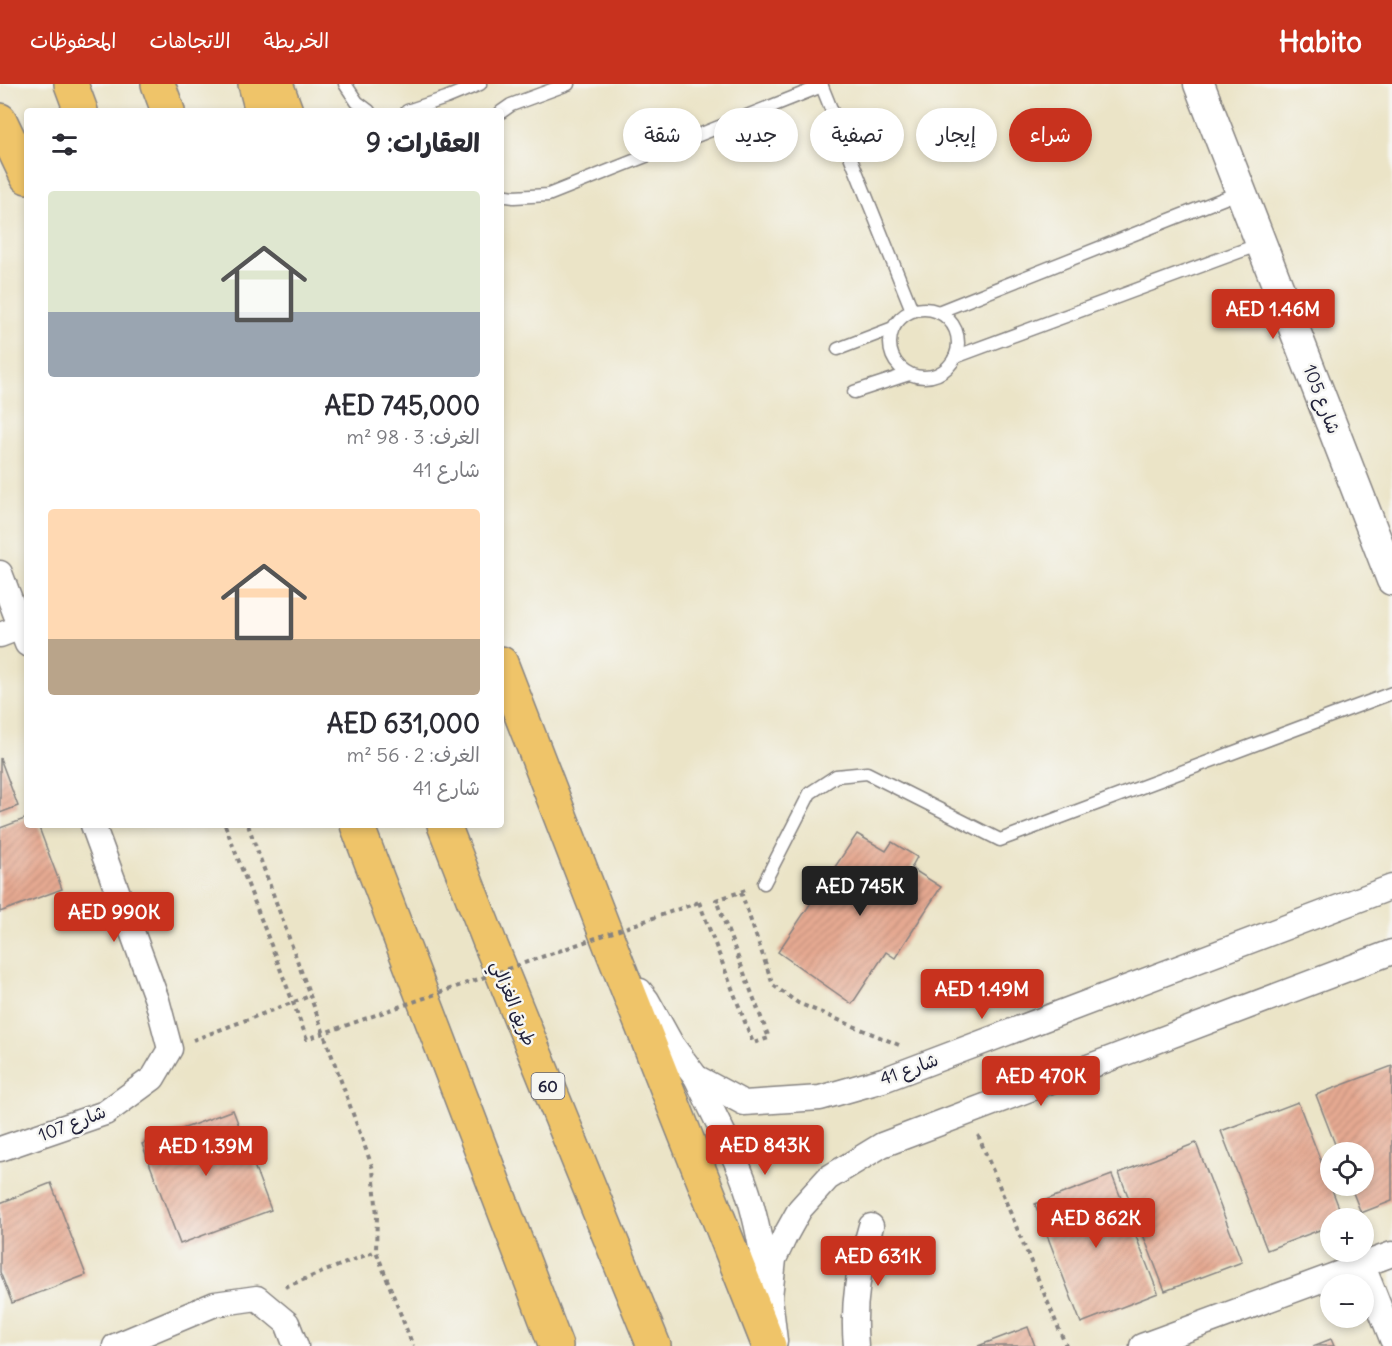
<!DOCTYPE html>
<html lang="ar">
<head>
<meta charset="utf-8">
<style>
	:root { --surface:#fff; --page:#f2f2f3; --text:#2b2b33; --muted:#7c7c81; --accent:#c8321e }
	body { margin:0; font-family:Delius,"Playpen Sans Arabic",sans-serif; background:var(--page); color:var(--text); direction:rtl; height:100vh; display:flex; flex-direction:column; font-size:22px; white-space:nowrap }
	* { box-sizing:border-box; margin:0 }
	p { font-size:20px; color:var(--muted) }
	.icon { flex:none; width:33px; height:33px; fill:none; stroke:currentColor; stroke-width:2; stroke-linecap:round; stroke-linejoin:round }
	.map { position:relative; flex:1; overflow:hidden; direction:ltr }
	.panel { position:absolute; left:24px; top:24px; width:480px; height:720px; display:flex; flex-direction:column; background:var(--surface); border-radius:6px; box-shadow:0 3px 9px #0003; direction:rtl }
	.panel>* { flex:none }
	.banner { position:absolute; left:522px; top:24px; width:570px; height:54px; direction:rtl; display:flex; gap:12px }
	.buttons { position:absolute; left:1320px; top:1058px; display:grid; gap:12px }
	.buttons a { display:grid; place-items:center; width:54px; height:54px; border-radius:50%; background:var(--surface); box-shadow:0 3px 9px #0003; font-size:30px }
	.price { position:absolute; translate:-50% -51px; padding:0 14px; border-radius:6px; background:var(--accent); color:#fff; font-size:20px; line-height:39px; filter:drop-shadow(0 2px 3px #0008) }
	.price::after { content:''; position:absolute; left:50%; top:36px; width:18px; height:14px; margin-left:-9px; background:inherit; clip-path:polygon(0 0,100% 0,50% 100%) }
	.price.active { background:#222; color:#fff }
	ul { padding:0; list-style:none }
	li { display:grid; align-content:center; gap:12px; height:318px; padding:0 24px }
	li span { display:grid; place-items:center; height:186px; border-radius:6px; color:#555 }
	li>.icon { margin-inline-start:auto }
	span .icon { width:108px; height:108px; fill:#fffc; stroke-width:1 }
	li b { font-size:26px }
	h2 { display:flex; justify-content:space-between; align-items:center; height:72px; padding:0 24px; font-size:26px }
	.chip { padding:0 21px; border-radius:27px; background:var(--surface); box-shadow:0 3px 9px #0003; font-size:21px; line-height:54px }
	.chip.active { background:var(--accent); color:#fff }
	header { display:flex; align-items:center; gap:36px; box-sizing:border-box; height:84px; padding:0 30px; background:var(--accent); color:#fff }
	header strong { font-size:28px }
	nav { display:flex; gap:33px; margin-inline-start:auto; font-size:21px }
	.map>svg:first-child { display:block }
	.building { fill:url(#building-hatch) }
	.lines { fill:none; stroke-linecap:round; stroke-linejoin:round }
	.service-casing { stroke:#868381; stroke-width:15 }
	.minor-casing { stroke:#868381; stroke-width:27 }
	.tertiary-casing { stroke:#868381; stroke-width:33 }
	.primary-casing { stroke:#868381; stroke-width:36 }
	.motorway-casing { stroke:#868381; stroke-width:36 }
	.path { stroke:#868381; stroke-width:4; stroke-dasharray:4.5 4.5; stroke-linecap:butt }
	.service { stroke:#fff; stroke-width:12 }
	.minor { stroke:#fff; stroke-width:24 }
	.tertiary { stroke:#fff; stroke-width:30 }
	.primary { stroke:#efc469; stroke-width:33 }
	.motorway { stroke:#efc469; stroke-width:33 }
	.path-bridge { stroke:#868381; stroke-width:4; stroke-dasharray:4.5 4.5; stroke-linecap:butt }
	.labels { text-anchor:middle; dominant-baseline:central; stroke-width:5; stroke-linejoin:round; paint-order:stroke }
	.shield { fill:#f6f6f2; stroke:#626272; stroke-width:1.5 }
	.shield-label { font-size:16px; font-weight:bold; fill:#22223b }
	.street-label { font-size:18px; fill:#22223b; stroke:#f6f6f2 }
</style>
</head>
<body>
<header>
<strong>Habito</strong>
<nav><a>الخريطة</a><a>الاتجاهات</a><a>المحفوظات</a></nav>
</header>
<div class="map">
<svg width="1392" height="1262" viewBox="0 0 1392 1262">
	<defs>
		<pattern id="building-hatch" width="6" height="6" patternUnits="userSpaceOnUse" patternTransform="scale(1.5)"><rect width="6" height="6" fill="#e5a991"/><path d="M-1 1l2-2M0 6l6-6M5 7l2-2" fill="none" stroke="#c4917e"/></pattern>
	</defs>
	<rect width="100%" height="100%" fill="#f6f6f2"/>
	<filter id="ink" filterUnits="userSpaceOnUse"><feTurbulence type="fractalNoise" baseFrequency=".0167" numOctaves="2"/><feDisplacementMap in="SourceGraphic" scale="12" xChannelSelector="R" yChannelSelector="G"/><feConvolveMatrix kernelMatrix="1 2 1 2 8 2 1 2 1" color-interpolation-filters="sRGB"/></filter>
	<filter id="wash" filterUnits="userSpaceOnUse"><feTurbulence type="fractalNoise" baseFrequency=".008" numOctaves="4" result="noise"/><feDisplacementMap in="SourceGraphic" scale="24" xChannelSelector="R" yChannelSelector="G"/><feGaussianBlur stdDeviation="1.35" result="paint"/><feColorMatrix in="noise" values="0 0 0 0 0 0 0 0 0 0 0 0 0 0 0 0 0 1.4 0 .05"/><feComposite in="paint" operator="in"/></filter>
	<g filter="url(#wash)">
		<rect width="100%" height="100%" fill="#ebe4c7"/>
		<g id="blocks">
			<!-- building -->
			<g class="building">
				<polygon points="0,674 18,722 0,729"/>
				<polygon points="27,734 27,741 38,741 62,805 0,828 0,744"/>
				<polygon points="857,750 886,767 892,758 917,773 911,784 941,803 895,874 886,868 852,920 778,868"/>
				<polygon points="1392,982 1392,1117 1361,1129 1350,1101 1364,1101 1364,1068 1338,1068 1316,1011"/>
				<polygon points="1298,1018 1343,1134 1330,1134 1330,1142 1267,1166 1221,1047"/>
				<polygon points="233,1026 271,1126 180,1160 142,1060"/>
				<polygon points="1196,1059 1242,1178 1165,1207 1119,1089"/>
				<polygon points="1112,1091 1158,1209 1081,1239 1035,1120"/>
				<polygon points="51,1099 86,1191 12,1219 0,1188 0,1119"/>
				<polygon points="1028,1243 1035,1262 978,1262"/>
				<polygon points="1331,1255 1334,1262 1313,1262"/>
			</g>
		</g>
	</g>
	<g filter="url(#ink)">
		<use href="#blocks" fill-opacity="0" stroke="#868381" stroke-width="1.5"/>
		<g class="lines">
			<defs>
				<g id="service">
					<polyline points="345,0 357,18 369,27"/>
					<polyline points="821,0 912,226"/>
					<polyline points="407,27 446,14 480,0"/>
					<polyline points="501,28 511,21 568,0"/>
					<polyline points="501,111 514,113 548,111 822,2"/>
					<circle cx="924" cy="259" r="34"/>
					<polyline points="938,228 1240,108"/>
					<polyline points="838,265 893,244"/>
					<polyline points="955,273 1260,160"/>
					<polyline points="854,308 909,290"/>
					<polyline points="764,799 810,709 836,692 867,689 1000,756 1392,609"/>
				</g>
				<g id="minor">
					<polyline points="0,489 27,560"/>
					<polyline points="0,551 21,543"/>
					<polyline points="640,907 647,916 672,961 696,993 744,1019 820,1014 883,996 1392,803"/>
					<path d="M696,993C712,1028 732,1063 745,1100C756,1131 761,1163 767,1196"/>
					<polyline points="0,1065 105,1029 153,994 170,965 157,916 93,741"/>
					<polyline points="1363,1182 1392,1255"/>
					<polyline points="775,1257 770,1213 774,1175 785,1152 800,1125 828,1094 882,1061 1392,868"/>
					<polyline points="115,1262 215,1220 257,1214 287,1239 296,1262"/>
					<path d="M856,1262C852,1219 859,1183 871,1142"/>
					<polyline points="1142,1262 1392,1170"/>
				</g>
				<polyline id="tertiary" points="1199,0 1392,496"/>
				<g id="primary">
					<polyline points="276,0 286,27"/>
					<polyline points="501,579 614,871 769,1262"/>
				</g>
				<g id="motorway">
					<polyline points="71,0 81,27"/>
					<polyline points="158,0 168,27"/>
					<polyline points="255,0 262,27"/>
					<polyline points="0,36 27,93"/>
					<polyline points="357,741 556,1262"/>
					<polyline points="444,741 492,864 654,1262"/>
				</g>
			</defs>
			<!-- service casing -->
			<use href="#service" class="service-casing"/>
			<!-- minor casing -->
			<use href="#minor" class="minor-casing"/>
			<!-- tertiary casing -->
			<use href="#tertiary" class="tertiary-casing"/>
			<!-- primary casing -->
			<use href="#primary" class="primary-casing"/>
			<!-- motorway casing -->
			<use href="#motorway" class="motorway-casing"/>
			<!-- path -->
			<g class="path">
				<polyline points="248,741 373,1085 377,1132 376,1167 413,1262"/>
				<polyline points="741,808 773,901 798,919 899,961"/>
				<polyline points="699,818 753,959 769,954 716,816 746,806"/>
				<polyline points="193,956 310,912"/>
				<polyline points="978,1051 1066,1262"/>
				<polyline points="285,1203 376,1167"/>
			</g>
			<!-- service -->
			<use href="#service" class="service"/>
			<!-- minor -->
			<use href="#minor" class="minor"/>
			<!-- tertiary -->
			<use href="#tertiary" class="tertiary"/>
			<!-- primary -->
			<use href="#primary" class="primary"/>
			<!-- motorway -->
			<use href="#motorway" class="motorway"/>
			<!-- path-bridge -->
			<polyline class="path-bridge" points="225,741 307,955 699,818"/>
		</g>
	</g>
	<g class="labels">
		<!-- shield labels -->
		<rect class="shield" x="531.5" y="989" width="33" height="26" rx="4.5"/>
		<g class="shield-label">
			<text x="548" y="1002">60</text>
		</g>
		<!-- street labels -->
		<g class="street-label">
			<text transform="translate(1322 315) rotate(69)">شارع 105</text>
			<text transform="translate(514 919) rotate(68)">طريق الغزالي</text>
			<text transform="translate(909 985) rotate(-20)">شارع 41</text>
			<text transform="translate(72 1039) rotate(-21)">شارع 107</text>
		</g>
	</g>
</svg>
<div class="buttons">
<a><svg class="icon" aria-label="locate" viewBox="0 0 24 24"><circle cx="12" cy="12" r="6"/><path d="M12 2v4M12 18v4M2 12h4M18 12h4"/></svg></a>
<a>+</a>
<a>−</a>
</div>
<b class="price" style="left:1273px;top:256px">AED 1.46M</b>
<b class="price active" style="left:860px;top:833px">AED 745K</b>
<b class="price" style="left:114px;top:859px">AED 990K</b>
<b class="price" style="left:982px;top:936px">AED 1.49M</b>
<b class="price" style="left:1041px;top:1023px">AED 470K</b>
<b class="price" style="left:765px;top:1092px">AED 843K</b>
<b class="price" style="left:206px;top:1093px">AED 1.39M</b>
<b class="price" style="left:1096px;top:1165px">AED 862K</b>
<b class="price" style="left:878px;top:1203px">AED 631K</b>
<div class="banner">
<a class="chip active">شراء</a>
<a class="chip">إيجار</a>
<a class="chip">تصفية</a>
<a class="chip">جديد</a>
<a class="chip">شقة</a>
</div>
<section class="panel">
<h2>العقارات: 9<svg class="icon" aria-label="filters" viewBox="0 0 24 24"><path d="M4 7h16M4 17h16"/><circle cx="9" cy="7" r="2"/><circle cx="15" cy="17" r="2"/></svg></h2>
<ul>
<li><span style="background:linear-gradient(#dfe7d0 65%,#9aa5b1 0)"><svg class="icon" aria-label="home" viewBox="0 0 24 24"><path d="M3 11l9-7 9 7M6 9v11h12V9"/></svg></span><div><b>AED 745,000</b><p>الغرف: 3 · 98 m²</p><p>شارع 41</p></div></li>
<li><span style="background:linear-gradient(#ffd9b3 70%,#b9a48a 0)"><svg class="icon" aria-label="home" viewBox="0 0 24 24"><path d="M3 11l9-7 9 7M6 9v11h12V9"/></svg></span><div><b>AED 631,000</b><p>الغرف: 2 · 56 m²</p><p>شارع 41</p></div></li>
</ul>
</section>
</div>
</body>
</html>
